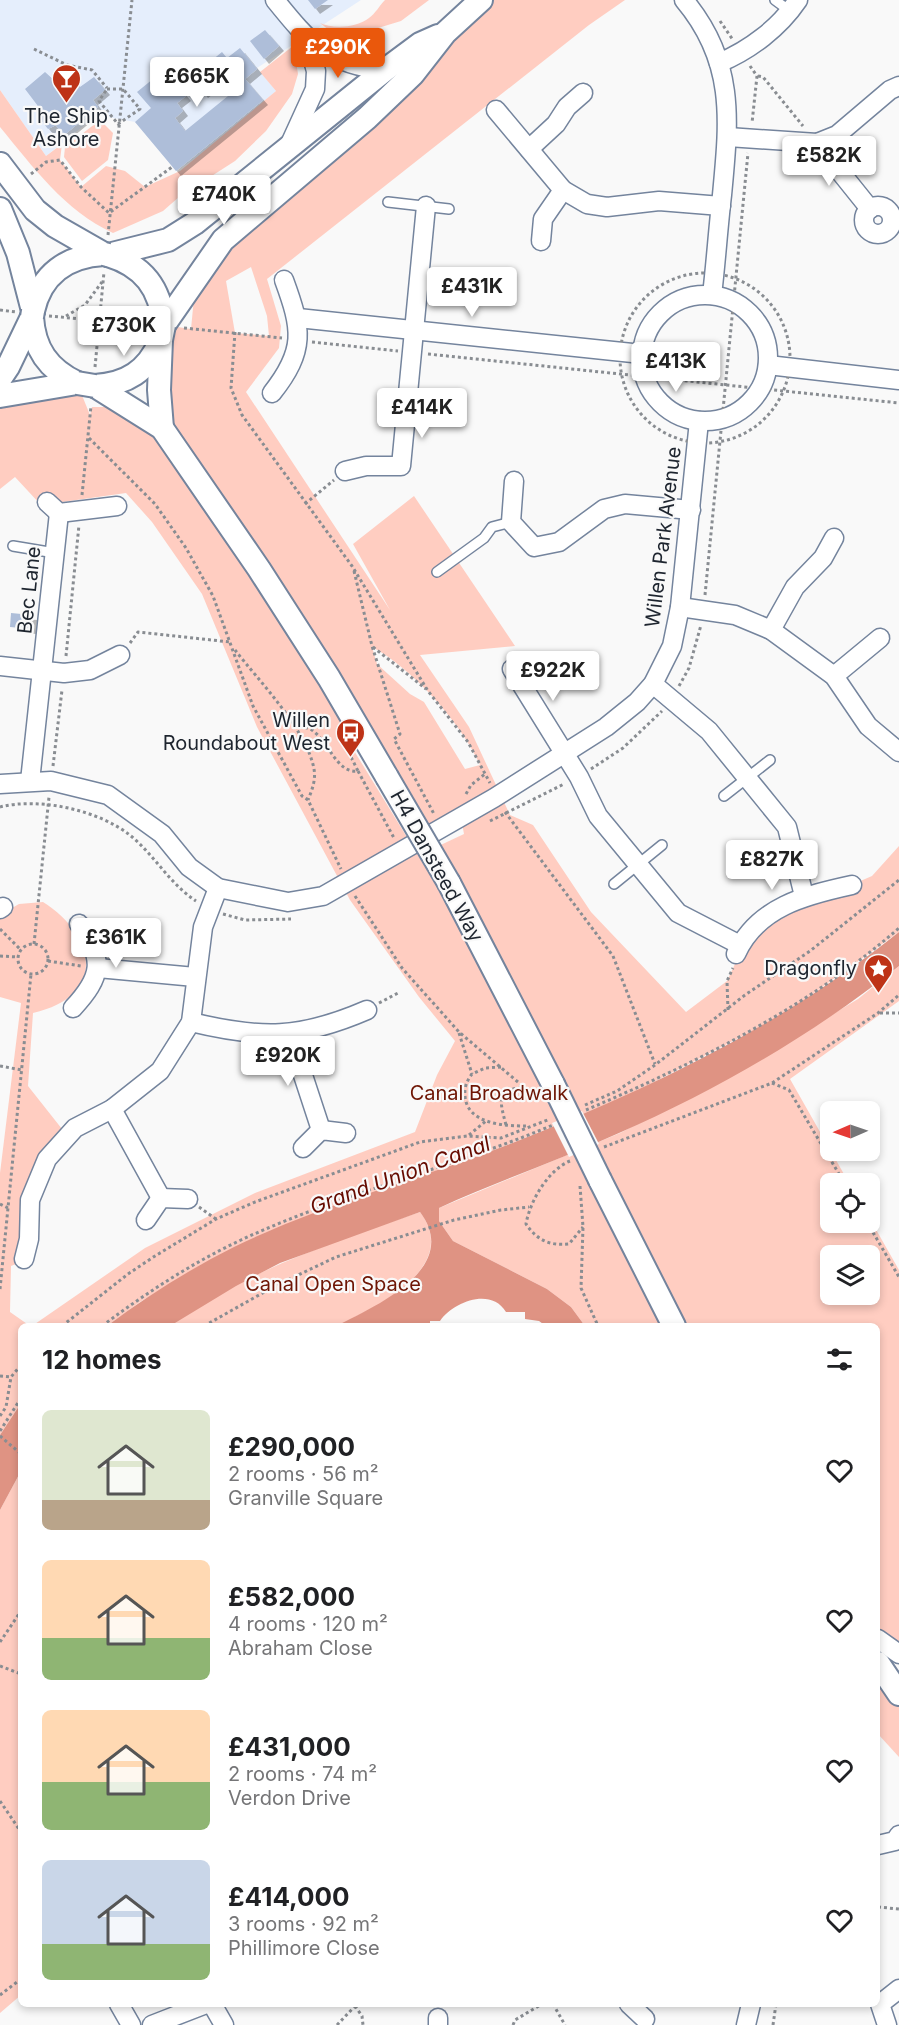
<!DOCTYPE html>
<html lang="en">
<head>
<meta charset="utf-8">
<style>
	:root { --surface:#fff; --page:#f2f2f2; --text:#202124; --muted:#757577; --accent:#ea580c }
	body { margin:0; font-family:Inter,sans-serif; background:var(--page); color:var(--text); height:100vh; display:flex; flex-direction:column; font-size:22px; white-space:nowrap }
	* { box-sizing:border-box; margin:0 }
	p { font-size:20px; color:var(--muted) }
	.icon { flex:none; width:33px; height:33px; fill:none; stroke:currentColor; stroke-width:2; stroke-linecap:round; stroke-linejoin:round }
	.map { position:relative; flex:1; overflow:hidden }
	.drawer { position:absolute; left:18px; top:1323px; width:862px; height:684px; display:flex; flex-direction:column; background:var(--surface); border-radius:9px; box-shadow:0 3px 9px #0003 }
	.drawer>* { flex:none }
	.needle { width:39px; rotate:268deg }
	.tools { position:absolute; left:820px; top:1101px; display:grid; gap:12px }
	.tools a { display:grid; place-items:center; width:60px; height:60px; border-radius:9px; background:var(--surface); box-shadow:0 3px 9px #0003; font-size:30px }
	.price { position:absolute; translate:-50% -51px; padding:0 14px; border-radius:6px; background:#fff; color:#222; font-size:20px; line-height:39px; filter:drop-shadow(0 2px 3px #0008) }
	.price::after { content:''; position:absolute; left:50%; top:36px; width:18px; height:14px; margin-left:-9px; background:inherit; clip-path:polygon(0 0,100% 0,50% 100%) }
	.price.active { background:var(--accent); color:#fff }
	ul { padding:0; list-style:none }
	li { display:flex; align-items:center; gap:18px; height:150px; padding:0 24px }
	li span { display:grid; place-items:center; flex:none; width:168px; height:120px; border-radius:9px; color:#555 }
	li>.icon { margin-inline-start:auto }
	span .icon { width:72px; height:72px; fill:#fffc; stroke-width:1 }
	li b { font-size:26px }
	h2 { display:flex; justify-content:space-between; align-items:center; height:72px; padding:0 24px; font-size:26px }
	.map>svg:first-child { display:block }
	.built { fill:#e5eefc }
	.green { fill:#ffcdc1; fill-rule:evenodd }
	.water { fill:#df9383 }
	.pier { fill:#f9f9f9 }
	.building { fill:#aebed9; filter:url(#shadow) }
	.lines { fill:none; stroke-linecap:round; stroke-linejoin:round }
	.service-casing { stroke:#74849d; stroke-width:12 }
	.minor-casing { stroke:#74849d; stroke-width:21 }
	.tertiary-casing { stroke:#74849d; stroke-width:26 }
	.path { stroke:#898d92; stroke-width:3; stroke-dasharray:3 3; stroke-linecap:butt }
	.service { stroke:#fff; stroke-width:9 }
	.minor { stroke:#fff; stroke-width:18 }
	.tertiary { stroke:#fff; stroke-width:22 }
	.tertiary-bridge-casing { stroke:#74849d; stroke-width:26; stroke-linecap:butt }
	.tertiary-bridge { stroke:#fff; stroke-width:22 }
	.labels { text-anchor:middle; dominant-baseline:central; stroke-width:4.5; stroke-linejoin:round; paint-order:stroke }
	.poi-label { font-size:20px; fill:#1e252f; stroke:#f9f9f9; text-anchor:end }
	.street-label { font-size:20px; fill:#1e252f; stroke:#f9f9f9 }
	.park-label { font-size:20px; fill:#6e1504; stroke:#f9f9f9 }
	.water-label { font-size:21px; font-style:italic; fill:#660b00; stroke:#f9f9f9 }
</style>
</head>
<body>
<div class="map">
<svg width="899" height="2025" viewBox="0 0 899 2025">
	<defs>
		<filter id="shadow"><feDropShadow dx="5" dy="5" stdDeviation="0" flood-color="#0004"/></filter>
	</defs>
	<rect width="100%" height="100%" fill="#f9f9f9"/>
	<!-- built -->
	<polygon class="built" points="0,0 361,0 257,68 276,91 205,152 176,171 135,122 97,115 46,156 0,90"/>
	<!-- green -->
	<g class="green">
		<path d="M385,0H429L401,21L378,28L366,38L348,45L320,23C332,29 357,28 369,18C375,14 380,5 385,0Z"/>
		<path d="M492,0H625L589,25L267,279L281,326L279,348L246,392L390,610L353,544L414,496L515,646L420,655L469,727L510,815L533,825L591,912L686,1012L727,981L735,964V956L753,927L872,876L899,846V932L783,1015L627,1096L502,1147L267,1232L201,1265L140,1302L107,1326H32L145,1248L255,1193L415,1132L437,1075L455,1041L419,997L350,900L257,727L202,594L152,522L126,493L41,505L15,477L0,489V396L77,383L90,415L92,407H111L155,431L248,567L334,708L353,749L435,883L510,1026L430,850L464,834L461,818L423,838L162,428L164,325L191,329L196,277ZM251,267L267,316L269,336L235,333L226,281ZM372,647C411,667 462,724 480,765L465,769L424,702L410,694L377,664Z"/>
		<path d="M293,40L298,74L292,94L266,131L235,161L179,197L163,211L113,233C65,211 33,167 0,127V90L46,156L62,144L60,160L81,187L106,166L125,171L145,187L180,171L276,91L260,72L293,46Z"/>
		<polygon points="100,120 113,133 108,160 82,181 64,157 65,147"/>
		<path d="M43,902C98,937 106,997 33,1013L28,1086L62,1129L16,1264L11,1266L10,1312L30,1326H21V1403L0,1435V1173L21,1003L0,997V915L19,904Z"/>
		<path d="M899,966V1001L790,1079L849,1183L831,1184V1222H870V1219L899,1270V1654L878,1639V1326H585L571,1307L547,1289L453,1241L439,1221V1208L620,1133L725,1079L858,999ZM831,1256H870V1294H831Z"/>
		<path d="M420,1212C455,1258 399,1295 361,1314C354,1317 345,1324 336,1326C323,1329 304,1326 290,1326C250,1326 210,1326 170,1326C244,1271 334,1242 420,1212Z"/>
		<polygon points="21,1471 21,1995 0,2013 0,1510"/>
		<polygon points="878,1680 899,1697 899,1757 878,1734"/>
	</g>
	<!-- water -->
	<g class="water">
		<path d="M899,932V966C815,1033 718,1090 619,1133C560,1160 498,1181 439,1208V1221L453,1241L547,1289L571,1307L585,1326H546L539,1321L525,1319V1312H506C491,1287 453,1302 440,1321H430V1326H336C376,1306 462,1268 420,1212L280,1263L236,1286L170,1326H107C147,1296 190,1269 234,1247C320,1205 413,1181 502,1147C644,1092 780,1027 899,932Z"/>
		<polygon points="21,1403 21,1471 0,1510 0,1435"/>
	</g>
	<!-- pier -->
	<polygon class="pier" points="582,1111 599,1144 569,1157 552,1123"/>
	<!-- building -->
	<g class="building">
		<polygon points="308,0 328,0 315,9"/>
		<polygon points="265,30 279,46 264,59 250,41"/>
		<polygon points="240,48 257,69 245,79 263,100 176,171 135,122 151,108 137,92 164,70 186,96 177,103 183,111 175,118 185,131 228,96 216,83 203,93 191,77 222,52 227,58"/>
		<polygon points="45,72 55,81 68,74 80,87 94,77 105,90 93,100 98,107 63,136 56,125 48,129 40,119 44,114 25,89"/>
		<polygon points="11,613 32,615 31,629 10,627"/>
	</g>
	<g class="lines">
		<defs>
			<g id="service">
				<polyline points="775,0 790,11"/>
				<polyline points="388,202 449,209"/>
				<polyline points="13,546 55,553"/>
				<polyline points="437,572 484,538 492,527 511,522"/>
				<polyline points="724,796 770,760"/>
				<polyline points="614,884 662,845"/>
			</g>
			<g id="minor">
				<path d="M275,0C309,42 328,65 385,70"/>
				<path d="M684,0C736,62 729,121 722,195C718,229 716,262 712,295"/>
				<path d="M719,63C750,50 779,28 798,0"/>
				<polyline points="496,110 563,190 587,204 607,207 659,201 721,206"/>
				<polyline points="728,137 817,143 837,135 890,90 899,86"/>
				<polyline points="817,143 870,209"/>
				<polyline points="289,146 315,89 316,71 307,39"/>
				<polyline points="529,149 556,124 567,107 583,93"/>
				<circle cx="878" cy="220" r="14"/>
				<polyline points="541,241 543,219 563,190"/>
				<circle cx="705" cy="358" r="63"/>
				<polyline points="298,318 642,354"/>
				<polyline points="768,365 899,380"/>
				<path d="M272,393C306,350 302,329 284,280"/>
				<polyline points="345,471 366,466 401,466 426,206"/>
				<polyline points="514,481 511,522 534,547 559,542 604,509 625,504 691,510"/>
				<polyline points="47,502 59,513 117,506"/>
				<polyline points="680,607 735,615 771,630 834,676 868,726 899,752"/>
				<polyline points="771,630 795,587 823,558 834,538"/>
				<polyline points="0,666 64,673 90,670 120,655"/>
				<polyline points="512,669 579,777 598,816 678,913 740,945"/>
				<polyline points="834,676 880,638"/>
				<polyline points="653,684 709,731 787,827 804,896"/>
				<polyline points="30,781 59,513"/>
				<polyline points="0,784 51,781 108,795 162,834 189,867 218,888 288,902 323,896 494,798 606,727 637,702 653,684 672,646 680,607 699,421"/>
				<polyline points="0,909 3,907"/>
				<path d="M736,954C757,907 806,895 852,885"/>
				<polyline points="98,968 195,977"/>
				<path d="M73,1008C102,977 105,959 79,924"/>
				<path d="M191,1022C261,1039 300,1039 367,1010"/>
				<polyline points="293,1034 299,1063 321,1130"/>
				<polyline points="112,1109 161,1198"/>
				<polyline points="303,1148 321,1130 346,1133"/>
				<polyline points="146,1220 161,1198 188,1199"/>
				<polyline points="24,1259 29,1239 30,1200 47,1159 75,1128 112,1109 160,1071 191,1022 203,927 218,888"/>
				<polyline points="878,1639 899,1654"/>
				<polyline points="878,1845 895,1841 899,1835"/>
				<polyline points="119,2004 131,2025"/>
				<polyline points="212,2004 224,2025"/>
				<polyline points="629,2004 645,2019"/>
				<polyline points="152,2025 206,2004"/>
				<polyline points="438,2025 438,2018"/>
				<polyline points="746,2025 751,2004"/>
				<polyline points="887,2025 880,2004 899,1989"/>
			</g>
			<g id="tertiary">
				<polyline points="0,164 35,210 55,226 104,254"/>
				<polyline points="0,209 18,253 33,311"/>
				<polyline points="108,255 168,240 195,223 385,70 420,44 438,36"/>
				<path d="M108,255C144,266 160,288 164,325"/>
				<path d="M33,311C41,274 67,256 104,254"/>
				<path d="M32,317C34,349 48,369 77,383"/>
				<polyline points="164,325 223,240 367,118 413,74 445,33 481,0"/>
				<polyline points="161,340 159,390 162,428"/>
				<polyline points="0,379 8,367 32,317"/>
				<polyline points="95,386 162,428 259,569 329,678 387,777"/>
				<path d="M95,386C127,384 147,371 160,342"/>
				<polyline points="0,396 77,383"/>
				<polyline points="449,883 553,1084"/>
				<polyline points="600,1180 674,1326"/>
				<polyline points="878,1663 899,1694"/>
			</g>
		</defs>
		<!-- service casing -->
		<use href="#service" class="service-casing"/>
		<!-- minor casing -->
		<use href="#minor" class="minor-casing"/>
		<!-- tertiary casing -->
		<use href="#tertiary" class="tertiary-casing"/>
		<!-- path -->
		<g class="path">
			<polyline points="720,21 733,40"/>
			<polyline points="34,49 67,65 92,70 107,88"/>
			<polyline points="67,65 68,74"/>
			<polyline points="750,66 757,76 752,123"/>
			<polyline points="758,76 763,77 803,126"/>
			<polygon points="107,89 123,89 140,109 118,124 99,101"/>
			<polyline points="31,174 46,162 60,160 81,187 109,213 172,167"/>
			<polyline points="108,235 132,0"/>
			<circle cx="705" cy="358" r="85"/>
			<polyline points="0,310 16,312"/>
			<polyline points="49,316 147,325"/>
			<polyline points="66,316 85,305 102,282"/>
			<polyline points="184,328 282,338"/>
			<polyline points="235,332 231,388 242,415 352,566 428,691 468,742 490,783"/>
			<polyline points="312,342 398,351"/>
			<polyline points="428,354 899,403"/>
			<polyline points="95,367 104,272"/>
			<polyline points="89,438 155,504 186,548 213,596 253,706 302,796 308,800 341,869"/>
			<polyline points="82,495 91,406"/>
			<polyline points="305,504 334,480"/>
			<polyline points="354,571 372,646 400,734 394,739 434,814"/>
			<polyline points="705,595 748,153"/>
			<polyline points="130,643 138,632 230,642"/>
			<polyline points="373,647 426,689"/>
			<path d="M235,650C259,681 307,730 314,769C316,780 312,790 308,800"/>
			<polyline points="66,656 79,525"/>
			<polyline points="679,686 689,668 701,625"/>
			<path d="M293,726C300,727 307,727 312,730C329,742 337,774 358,771L350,755"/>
			<polyline points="53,766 62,690"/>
			<polyline points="591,769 623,748 662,711"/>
			<polyline points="358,771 394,838"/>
			<polyline points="466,794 471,785 485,774"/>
			<path d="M0,807C39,797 99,810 131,836C155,856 170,884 196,901"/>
			<polyline points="505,812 613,956 655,1064"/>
			<polyline points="490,821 564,784"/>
			<polyline points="355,896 402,968 459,1032 538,1099"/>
			<polyline points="223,914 245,920 291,919"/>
			<polyline points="0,929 21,950"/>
			<polyline points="34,944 49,797"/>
			<circle cx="33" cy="959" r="15"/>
			<polyline points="0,956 18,957"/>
			<polyline points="48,961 81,966"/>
			<polyline points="379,1003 398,993"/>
			<polyline points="728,1010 727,981 733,968"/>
			<polyline points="880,1013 899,1013"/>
			<polyline points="459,1033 472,1074"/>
			<polyline points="0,1066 22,1070"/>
			<path d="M501,1067L485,1068L472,1074C467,1080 464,1088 465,1096C467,1124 504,1126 526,1126"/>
			<polyline points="772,1083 789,1090 845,1184"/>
			<polyline points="585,1105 617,1091 655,1065 745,995 810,951 899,880"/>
			<path d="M586,1110C696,1063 809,1007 899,928"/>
			<path d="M506,1125C501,1105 494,1089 522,1088"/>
			<polyline points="469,1135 486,1121"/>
			<polyline points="604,1147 772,1083 878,1013 899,995"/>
			<path d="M570,1161C548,1170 530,1201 526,1224C537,1240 549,1246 569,1244L583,1227"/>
			<polyline points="580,1186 583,1227 581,1288 598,1326"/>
			<polyline points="0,1204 8,1208"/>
			<polyline points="199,1207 216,1219"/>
			<polyline points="867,1222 899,1277"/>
			<polyline points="0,1289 31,974"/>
			<polyline points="62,1326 128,1274 155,1256 216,1219 255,1202 420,1142 467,1136 501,1138 550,1119"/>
			<path d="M102,1326C146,1293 192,1263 241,1240C342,1193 451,1168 553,1125"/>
			<polyline points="204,1326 275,1286 336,1257 454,1220 501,1210 529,1207"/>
			<polyline points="0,1376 11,1377"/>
			<polyline points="0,1416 6,1407 11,1377 21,1365"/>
			<polyline points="0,1431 21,1398"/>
			<polyline points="0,1436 21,1454"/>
			<polyline points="0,1642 21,1611"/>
			<polyline points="0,1666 21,1674"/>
			<polyline points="0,1801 21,1832"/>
			<polyline points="878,1907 899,1909"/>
			<polyline points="0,1995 21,1979"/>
			<polyline points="553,2004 565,2025"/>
			<polyline points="355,2006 362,2016 363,2025"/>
			<polyline points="337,2025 357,2004"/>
			<polyline points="513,2025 515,2020 542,2004"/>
			<polyline points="773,2025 776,2004"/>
		</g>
		<!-- service -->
		<use href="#service" class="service"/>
		<!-- minor -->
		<use href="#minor" class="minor"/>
		<!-- tertiary -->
		<use href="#tertiary" class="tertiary"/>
		<defs>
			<g id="tertiary-bridge">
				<polyline points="104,254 108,255"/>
				<polyline points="32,317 33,311"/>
				<polyline points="161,340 164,325"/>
				<polyline points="77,383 95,386"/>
				<polyline points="387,777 449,883"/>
				<polyline points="553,1084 600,1180"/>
			</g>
		</defs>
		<!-- tertiary-bridge casing -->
		<use href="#tertiary-bridge" class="tertiary-bridge-casing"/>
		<!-- tertiary-bridge -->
		<use href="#tertiary-bridge" class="tertiary-bridge"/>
	</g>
	<!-- icons -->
	<defs>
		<symbol id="bar-pin" viewBox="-11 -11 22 30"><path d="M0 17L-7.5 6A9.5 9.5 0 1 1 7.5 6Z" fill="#be3317" stroke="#f9f9f9"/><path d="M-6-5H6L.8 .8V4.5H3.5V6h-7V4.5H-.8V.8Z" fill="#fff"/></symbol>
		<symbol id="bus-pin" viewBox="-11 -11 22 30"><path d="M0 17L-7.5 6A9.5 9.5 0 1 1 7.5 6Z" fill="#be3317" stroke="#f9f9f9"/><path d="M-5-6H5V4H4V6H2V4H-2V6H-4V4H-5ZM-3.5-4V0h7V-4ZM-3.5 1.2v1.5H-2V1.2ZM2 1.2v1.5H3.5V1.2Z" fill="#fff"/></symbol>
		<symbol id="sight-pin" viewBox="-11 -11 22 30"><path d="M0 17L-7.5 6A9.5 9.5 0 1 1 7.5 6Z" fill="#be3317" stroke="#f9f9f9"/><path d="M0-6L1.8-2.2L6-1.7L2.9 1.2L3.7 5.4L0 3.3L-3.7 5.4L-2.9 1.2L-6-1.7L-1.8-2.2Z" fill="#fff"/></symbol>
	</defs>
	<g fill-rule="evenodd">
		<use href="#bar-pin" x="50" y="62" width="33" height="45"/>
		<use href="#bus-pin" x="334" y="716" width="33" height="45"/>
		<use href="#sight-pin" x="862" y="952" width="33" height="45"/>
	</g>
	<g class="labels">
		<!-- poi labels -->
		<g class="poi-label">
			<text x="66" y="116" text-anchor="middle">The Ship<tspan x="66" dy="23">Ashore</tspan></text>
			<text x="330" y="720">Willen<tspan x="330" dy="23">Roundabout West</tspan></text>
			<text x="857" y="968">Dragonfly</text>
		</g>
		<!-- street labels -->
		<g class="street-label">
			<text transform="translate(663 537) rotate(-83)">Willen Park Avenue</text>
			<text transform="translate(29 590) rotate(-84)">Bec Lane</text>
			<text transform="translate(437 866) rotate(61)">H4 Dansteed Way</text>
		</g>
		<!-- park labels -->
		<g class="park-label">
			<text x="489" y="1093">Canal Broadwalk</text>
			<text x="333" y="1284">Canal Open Space</text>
		</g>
		<!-- water labels -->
		<g class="water-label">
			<text transform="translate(400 1175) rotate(-20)">Grand Union Canal</text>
		</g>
	</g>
</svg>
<div class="tools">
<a><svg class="needle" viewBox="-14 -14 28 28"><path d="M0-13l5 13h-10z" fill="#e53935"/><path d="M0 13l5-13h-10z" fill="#757577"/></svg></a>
<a><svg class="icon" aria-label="locate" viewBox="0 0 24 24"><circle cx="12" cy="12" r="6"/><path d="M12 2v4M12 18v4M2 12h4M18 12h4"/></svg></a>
<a><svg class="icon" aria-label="layers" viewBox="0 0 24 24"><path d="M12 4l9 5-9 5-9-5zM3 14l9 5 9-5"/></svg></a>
</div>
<b class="price active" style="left:338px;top:79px">£290K</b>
<b class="price" style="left:197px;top:108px">£665K</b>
<b class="price" style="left:829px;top:187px">£582K</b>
<b class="price" style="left:224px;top:226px">£740K</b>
<b class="price" style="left:472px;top:318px">£431K</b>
<b class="price" style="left:124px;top:357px">£730K</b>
<b class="price" style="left:676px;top:393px">£413K</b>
<b class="price" style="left:422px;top:439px">£414K</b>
<b class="price" style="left:553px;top:702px">£922K</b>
<b class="price" style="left:772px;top:891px">£827K</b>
<b class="price" style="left:116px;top:969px">£361K</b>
<b class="price" style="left:288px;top:1087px">£920K</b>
<section class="drawer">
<h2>12 homes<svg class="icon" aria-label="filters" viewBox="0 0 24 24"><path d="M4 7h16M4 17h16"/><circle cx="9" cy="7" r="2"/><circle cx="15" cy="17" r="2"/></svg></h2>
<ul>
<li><span style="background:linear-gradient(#dfe7d0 75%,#b9a48a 0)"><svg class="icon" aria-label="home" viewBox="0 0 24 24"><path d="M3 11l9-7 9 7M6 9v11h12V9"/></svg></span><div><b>£290,000</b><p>2 rooms · 56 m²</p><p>Granville Square</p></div><svg class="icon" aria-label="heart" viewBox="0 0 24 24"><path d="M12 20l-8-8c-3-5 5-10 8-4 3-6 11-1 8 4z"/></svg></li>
<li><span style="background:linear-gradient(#ffd9b3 65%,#8fb573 0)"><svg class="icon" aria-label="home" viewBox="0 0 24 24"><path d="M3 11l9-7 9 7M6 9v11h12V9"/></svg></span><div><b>£582,000</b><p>4 rooms · 120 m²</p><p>Abraham Close</p></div><svg class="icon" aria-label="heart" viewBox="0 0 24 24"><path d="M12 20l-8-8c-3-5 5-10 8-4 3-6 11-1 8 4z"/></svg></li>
<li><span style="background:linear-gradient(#ffd9b3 60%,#8fb573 0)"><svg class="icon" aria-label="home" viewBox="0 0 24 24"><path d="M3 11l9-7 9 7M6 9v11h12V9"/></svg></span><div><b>£431,000</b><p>2 rooms · 74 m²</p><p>Verdon Drive</p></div><svg class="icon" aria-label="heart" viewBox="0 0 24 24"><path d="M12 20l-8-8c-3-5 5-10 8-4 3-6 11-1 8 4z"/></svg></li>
<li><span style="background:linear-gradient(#c9d6e8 70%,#8fb573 0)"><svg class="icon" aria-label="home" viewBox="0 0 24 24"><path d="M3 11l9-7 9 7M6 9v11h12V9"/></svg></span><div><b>£414,000</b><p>3 rooms · 92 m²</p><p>Phillimore Close</p></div><svg class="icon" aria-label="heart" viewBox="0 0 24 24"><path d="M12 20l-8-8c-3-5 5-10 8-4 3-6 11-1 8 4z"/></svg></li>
</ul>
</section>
</div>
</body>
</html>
